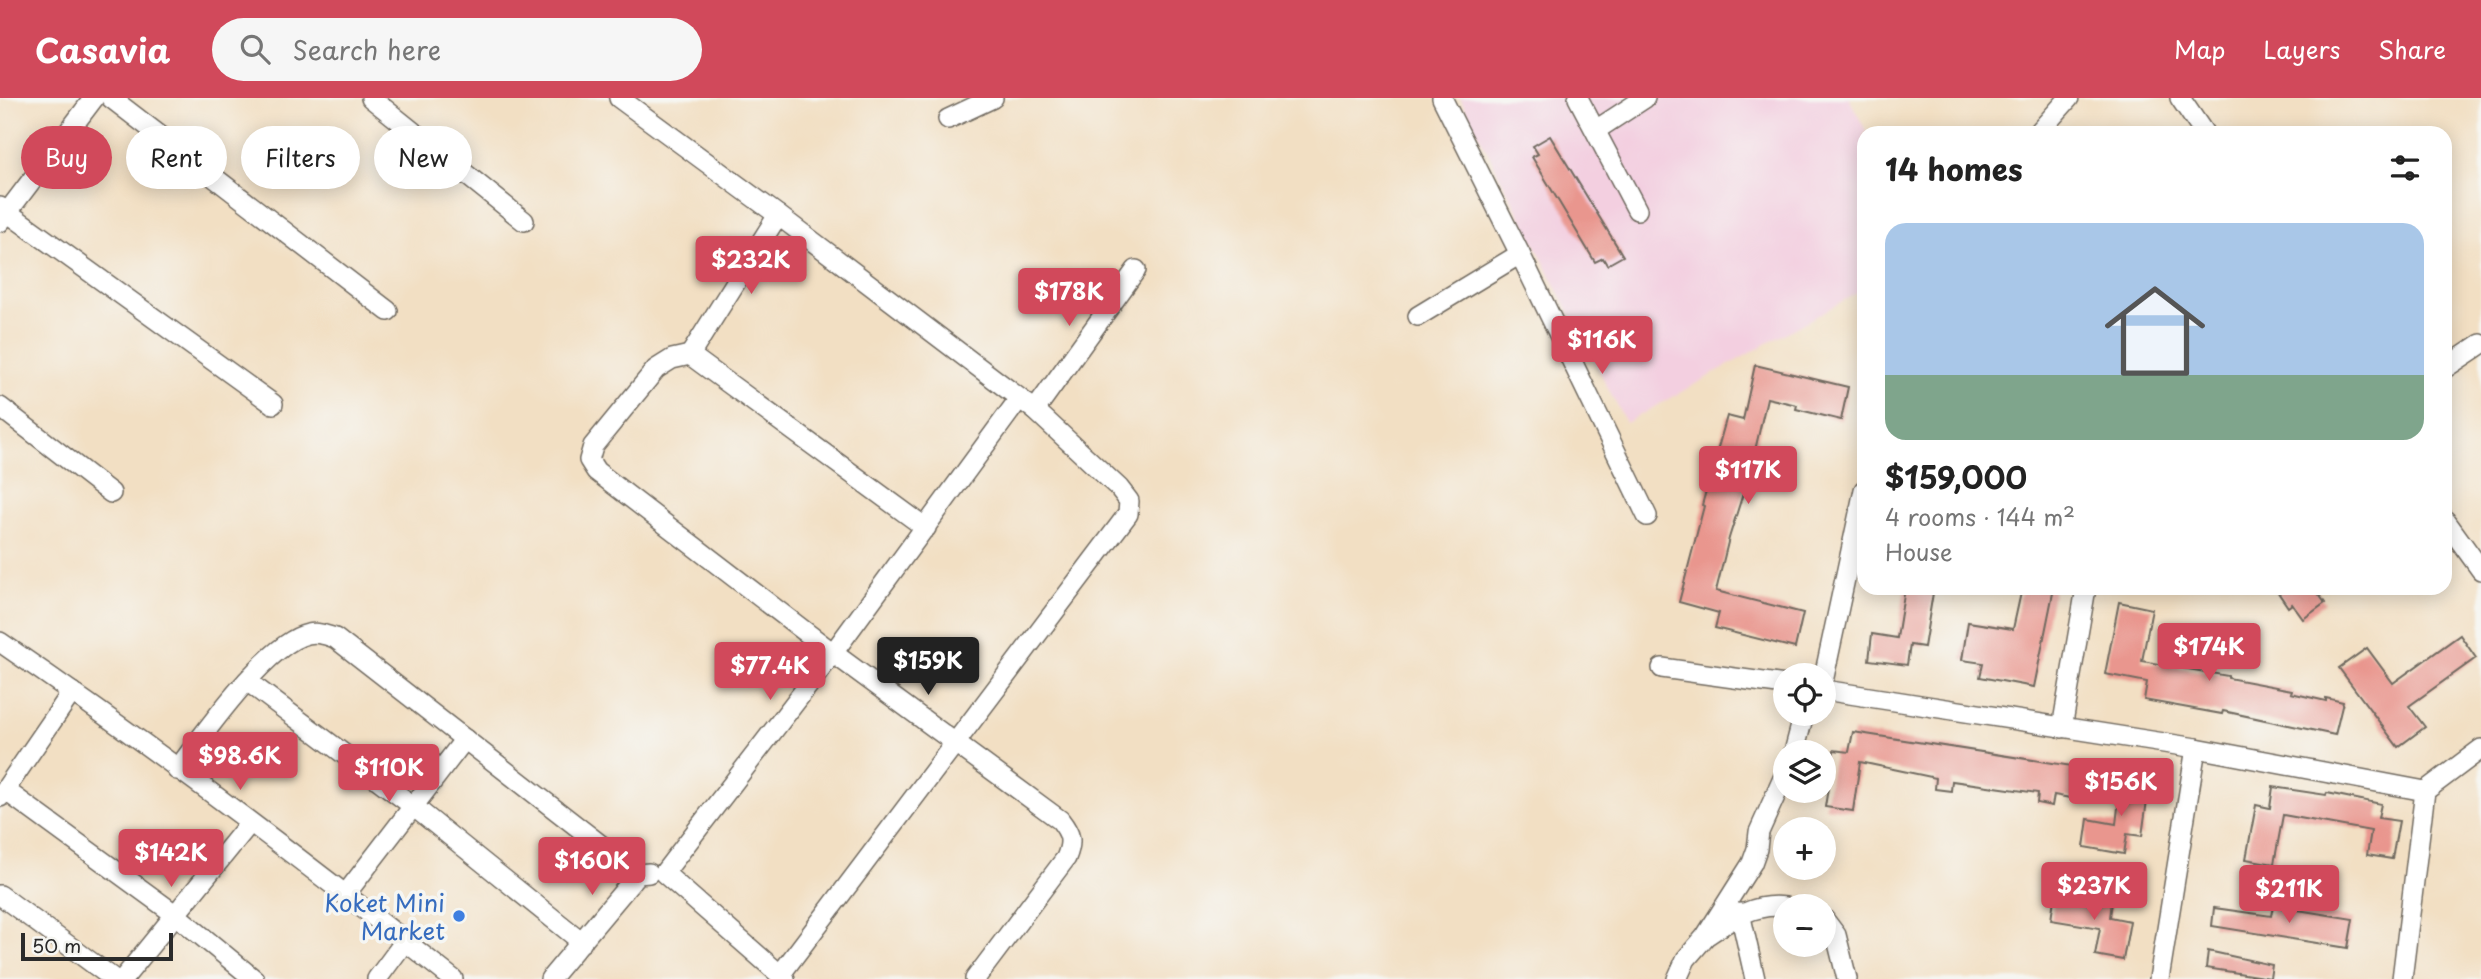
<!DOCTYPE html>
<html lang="en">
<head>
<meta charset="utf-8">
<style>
	:root { --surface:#fff; --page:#f6f6f6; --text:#222; --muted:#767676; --accent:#d1495b }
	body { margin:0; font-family:"Playpen Sans",sans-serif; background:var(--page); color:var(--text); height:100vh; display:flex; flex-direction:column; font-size:26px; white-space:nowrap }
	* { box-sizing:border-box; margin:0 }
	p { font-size:23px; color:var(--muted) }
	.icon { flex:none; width:38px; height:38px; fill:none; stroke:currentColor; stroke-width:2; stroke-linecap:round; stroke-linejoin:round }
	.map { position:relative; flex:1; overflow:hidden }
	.panel { position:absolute; left:1857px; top:28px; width:595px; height:469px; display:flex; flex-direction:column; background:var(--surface); border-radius:21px; box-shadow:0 4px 18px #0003 }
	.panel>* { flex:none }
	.guide { position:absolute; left:21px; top:28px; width:665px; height:63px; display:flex; gap:14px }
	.buttons { position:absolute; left:1773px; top:565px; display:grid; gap:14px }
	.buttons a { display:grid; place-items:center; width:63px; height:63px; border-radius:50%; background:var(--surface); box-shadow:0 4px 18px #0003; font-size:35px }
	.scale { position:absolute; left:21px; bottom:18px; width:152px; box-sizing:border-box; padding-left:7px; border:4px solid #2b2b2b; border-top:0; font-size:19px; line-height:24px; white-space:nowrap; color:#2b2b2b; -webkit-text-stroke:5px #f6f6f2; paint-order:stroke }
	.price { position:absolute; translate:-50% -60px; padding:0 16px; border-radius:7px; background:var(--accent); color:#fff; font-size:23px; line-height:46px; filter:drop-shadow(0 2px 4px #0008) }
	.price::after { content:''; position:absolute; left:50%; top:42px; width:21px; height:16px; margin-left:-10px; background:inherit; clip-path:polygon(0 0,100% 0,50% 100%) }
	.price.selected { background:#222; color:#fff }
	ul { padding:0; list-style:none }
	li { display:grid; align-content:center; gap:14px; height:371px; padding:0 28px }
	li span { display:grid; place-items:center; height:217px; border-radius:21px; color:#555 }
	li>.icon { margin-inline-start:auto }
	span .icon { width:126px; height:126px; fill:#fffc; stroke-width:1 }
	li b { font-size:30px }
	h2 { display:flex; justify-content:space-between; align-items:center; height:84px; padding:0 28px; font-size:30px }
	.chip { padding:0 24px; border-radius:32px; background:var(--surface); box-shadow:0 4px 18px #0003; font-size:24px; line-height:63px }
	.chip.selected { background:var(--accent); color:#fff }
	header { display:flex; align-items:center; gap:42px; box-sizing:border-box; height:98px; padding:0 35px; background:var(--accent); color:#fff }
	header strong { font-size:33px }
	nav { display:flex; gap:38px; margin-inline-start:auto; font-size:24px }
	.search { width:490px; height:63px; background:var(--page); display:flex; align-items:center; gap:18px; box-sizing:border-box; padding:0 24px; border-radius:38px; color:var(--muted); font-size:26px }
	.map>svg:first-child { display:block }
	.built { fill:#f3cfe0 }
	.building { fill:#e9968e }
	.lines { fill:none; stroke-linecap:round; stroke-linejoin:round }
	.minor-casing { stroke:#716a60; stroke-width:22 }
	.minor { stroke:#fff; stroke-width:19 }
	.shop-dot { fill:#3f7fe0; stroke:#f6f6f2; stroke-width:2.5 }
	.labels { text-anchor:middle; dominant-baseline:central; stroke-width:7; stroke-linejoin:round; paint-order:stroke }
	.shop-label { font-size:24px; fill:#366cbe; stroke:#f6f6f2; text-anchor:end }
</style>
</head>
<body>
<header>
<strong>Casavia</strong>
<div class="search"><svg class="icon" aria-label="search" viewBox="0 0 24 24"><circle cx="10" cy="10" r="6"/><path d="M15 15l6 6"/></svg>Search here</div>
<nav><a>Map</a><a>Layers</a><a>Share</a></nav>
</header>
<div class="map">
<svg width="2481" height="881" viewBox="0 0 2481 881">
	<rect width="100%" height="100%" fill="#f6f6f2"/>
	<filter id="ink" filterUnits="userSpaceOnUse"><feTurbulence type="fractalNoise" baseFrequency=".0143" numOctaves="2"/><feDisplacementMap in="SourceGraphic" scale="14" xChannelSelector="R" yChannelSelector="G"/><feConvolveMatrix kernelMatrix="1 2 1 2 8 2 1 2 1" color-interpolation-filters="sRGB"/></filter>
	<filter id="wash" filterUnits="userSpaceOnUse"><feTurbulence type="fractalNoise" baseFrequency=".00686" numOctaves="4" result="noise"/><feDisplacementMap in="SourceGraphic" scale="28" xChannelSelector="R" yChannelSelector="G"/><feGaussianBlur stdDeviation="1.57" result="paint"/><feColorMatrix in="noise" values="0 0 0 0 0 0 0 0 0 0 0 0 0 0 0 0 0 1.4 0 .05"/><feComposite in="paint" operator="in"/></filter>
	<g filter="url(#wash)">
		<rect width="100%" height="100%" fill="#f2dfc3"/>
		<!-- built -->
		<polygon class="built" points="1460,0 1849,0 1867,35 1864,35 1864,191 1626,325"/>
		<g id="blocks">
			<!-- building -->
			<g class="building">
				<polygon points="1550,38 1623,158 1607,167 1603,160 1595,164 1532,59 1538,56 1533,48"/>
				<polygon points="1755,267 1848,289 1841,322 1796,311 1797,307 1767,300 1751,370 1729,440 1716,493 1803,515 1795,550 1715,530 1719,515 1679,504 1704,408 1702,407 1727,318 1743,322"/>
				<polygon points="1905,490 1933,495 1924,549 1910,547 1907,567 1869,562 1872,536 1897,540"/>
				<polygon points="2022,490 2054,490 2034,589 1980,579 1983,565 1962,562 1968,524 2013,531"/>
				<polygon points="2275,490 2316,490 2315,491 2325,505 2303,521 2292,506 2288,509"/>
				<polygon points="2119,504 2152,511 2142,563 2228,578 2228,580 2292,592 2291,595 2326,603 2326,600 2343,604 2335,637 2223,613 2222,616 2144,602 2147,584 2105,576"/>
				<polygon points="2460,537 2476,560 2409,608 2425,629 2398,649 2339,570 2367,550 2393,585"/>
				<polygon points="1853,634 2091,671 2086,703 2054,697 2052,708 2037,705 2038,695 1952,683 1951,693 1935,691 1936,680 1860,664 1853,713 1825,709 1834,652 1849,654"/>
				<polygon points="2122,677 2150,681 2142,738 2127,736 2124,756 2084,749 2088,721 2116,726"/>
				<polygon points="2273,689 2326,697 2327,695 2381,706 2378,720 2399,723 2392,761 2367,757 2371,733 2283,717 2274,766 2246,761 2256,707 2270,710"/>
				<polygon points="2055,794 2112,804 2110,819 2130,823 2123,862 2095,857 2100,830 2051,822"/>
				<polygon points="2273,808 2353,821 2348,850 2212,828 2214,810 2271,818"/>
				<polygon points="2208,853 2272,867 2270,880 2206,870"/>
			</g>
		</g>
	</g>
	<g filter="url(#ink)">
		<use href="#blocks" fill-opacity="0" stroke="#716a60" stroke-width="2"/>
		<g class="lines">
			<defs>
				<g id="minor">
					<polyline points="111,0 388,213"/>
					<polyline points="371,0 524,123"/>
					<polyline points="619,0 778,117 1035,312 1119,390 1129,403 1128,416 780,877"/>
					<polyline points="1442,0 1520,156 1647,418"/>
					<polyline points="1578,0 1637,112"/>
					<polyline points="2180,0 2204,35"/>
					<polyline points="948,21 993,0"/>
					<polyline points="1596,32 1645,0"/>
					<polyline points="2038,35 2069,0"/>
					<polyline points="0,109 273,306"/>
					<polyline points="0,124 94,0"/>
					<polyline points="1418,218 1520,156"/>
					<polyline points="690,257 778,117"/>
					<polyline points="2445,270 2481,246"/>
					<polyline points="0,309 111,395"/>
					<polyline points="1035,312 1136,172"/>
					<polyline points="2445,422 2481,472"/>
					<path d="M926,430L690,257L672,261L656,271L593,348L589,362L596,373L833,555L1060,722C1071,736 1073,743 1066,760L975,881"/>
					<path d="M0,544C155,650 306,764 453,881"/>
					<polyline points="1662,570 1785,587"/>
					<polyline points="1824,579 1864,392"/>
					<polyline points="247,583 413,708 582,844"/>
					<polyline points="1824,592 2196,650 2425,693 2481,651"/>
					<polyline points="2062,630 2086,490"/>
					<polyline points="1794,654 1804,616"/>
					<path d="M177,672C202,638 268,544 308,536C318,534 326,537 335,540L638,776"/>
					<polyline points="5,692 176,817 254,881"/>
					<polyline points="0,699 72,594"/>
					<polyline points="0,797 114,881"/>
					<polyline points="345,797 465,641"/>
					<polyline points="1740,815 1755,881"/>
					<polyline points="1824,821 1836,837 1847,881"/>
					<path d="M1709,836C1733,820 1755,805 1785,809"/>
					<polyline points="123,881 249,726"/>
					<polyline points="377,881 405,843"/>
					<polyline points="550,881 638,776 649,775"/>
					<polyline points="785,881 664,775 833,555 1019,301"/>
					<polyline points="1677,881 1686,861 1705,839 1752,765 1757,751 1759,734 1785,676"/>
					<polyline points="2159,881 2196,650"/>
					<polyline points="2402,881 2425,693"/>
				</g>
			</defs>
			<!-- minor casing -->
			<use href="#minor" class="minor-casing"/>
			<!-- minor -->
			<use href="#minor" class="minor"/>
		</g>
	</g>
	<!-- markers -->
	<circle class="shop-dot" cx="459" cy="818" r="7"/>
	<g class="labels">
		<!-- shop labels -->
		<g class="shop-label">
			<text x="445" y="804">Koket Mini<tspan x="445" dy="28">Market</tspan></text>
		</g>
	</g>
</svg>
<div class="buttons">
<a><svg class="icon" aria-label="locate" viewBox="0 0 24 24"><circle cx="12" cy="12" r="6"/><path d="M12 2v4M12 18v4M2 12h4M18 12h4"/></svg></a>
<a><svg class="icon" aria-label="layers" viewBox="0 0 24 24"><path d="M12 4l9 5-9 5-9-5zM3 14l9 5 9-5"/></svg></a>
<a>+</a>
<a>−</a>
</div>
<div class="scale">50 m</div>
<b class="price" style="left:751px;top:198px">$232K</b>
<b class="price" style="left:1069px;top:230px">$178K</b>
<b class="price" style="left:1602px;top:278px">$116K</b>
<b class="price" style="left:1748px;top:408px">$117K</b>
<b class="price" style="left:2209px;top:585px">$174K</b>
<b class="price selected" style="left:928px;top:599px">$159K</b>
<b class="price" style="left:770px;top:604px">$77.4K</b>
<b class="price" style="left:240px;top:694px">$98.6K</b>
<b class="price" style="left:389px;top:706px">$110K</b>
<b class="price" style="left:2121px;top:720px">$156K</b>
<b class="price" style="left:171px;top:791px">$142K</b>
<b class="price" style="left:592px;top:799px">$160K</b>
<b class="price" style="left:2094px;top:824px">$237K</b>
<b class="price" style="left:2289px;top:827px">$211K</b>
<div class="guide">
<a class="chip selected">Buy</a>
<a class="chip">Rent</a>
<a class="chip">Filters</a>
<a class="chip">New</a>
</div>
<section class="panel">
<h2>14 homes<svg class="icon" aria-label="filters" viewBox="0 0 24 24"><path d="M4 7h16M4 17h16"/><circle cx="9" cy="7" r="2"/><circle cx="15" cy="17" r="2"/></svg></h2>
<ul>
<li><span style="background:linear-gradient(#a9c7e8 70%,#7fa58c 0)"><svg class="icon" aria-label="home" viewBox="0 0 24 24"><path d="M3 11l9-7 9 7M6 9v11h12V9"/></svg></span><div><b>$159,000</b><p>4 rooms · 144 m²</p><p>House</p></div></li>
</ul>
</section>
</div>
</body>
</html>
